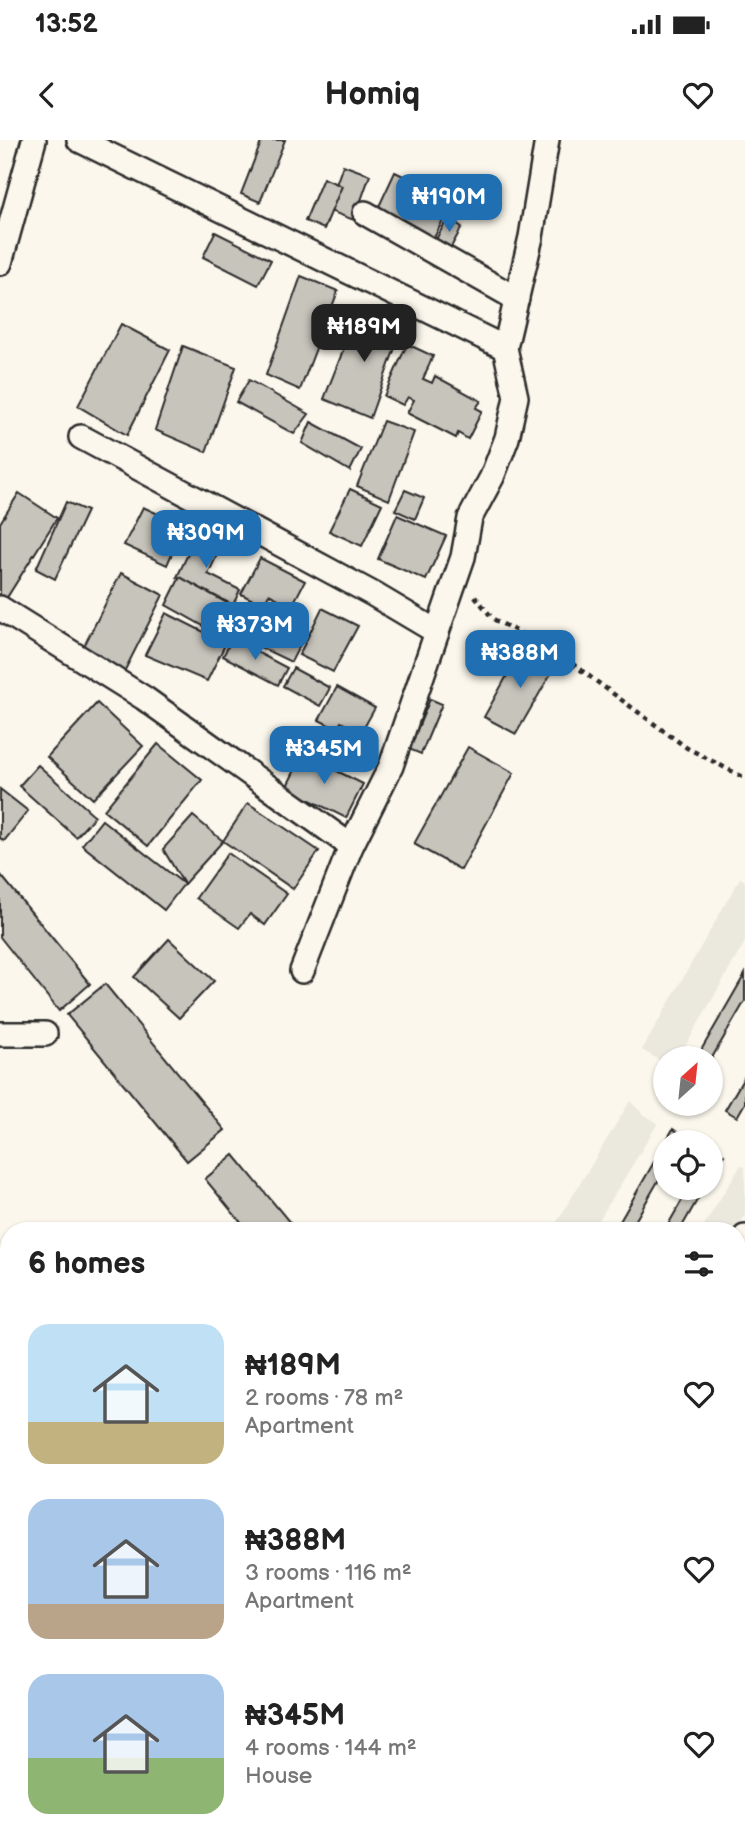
<!DOCTYPE html>
<html lang="en">
<head>
<meta charset="utf-8">
<style>
	:root { --surface:#fff; --page:#f6f6f6; --text:#222; --muted:#767676; --accent:#1f6fb2 }
	body { margin:0; font-family:"Balsamiq Sans",sans-serif; background:var(--page); color:var(--text); height:100vh; display:flex; flex-direction:column; font-size:26px; white-space:nowrap }
	* { box-sizing:border-box; margin:0 }
	p { font-size:23px; color:var(--muted) }
	.icon { flex:none; width:38px; height:38px; fill:none; stroke:currentColor; stroke-width:2; stroke-linecap:round; stroke-linejoin:round }
	.map { position:relative; flex:1; overflow:hidden }
	.side { position:absolute; left:0px; top:1082px; width:746px; height:625px; display:flex; flex-direction:column; background:var(--surface); border-radius:28px 28px 0 0; box-shadow:0 2px 5px #0004 }
	.side>* { flex:none }
	.needle { width:46px; rotate:27deg }
	.buttons { position:absolute; left:653px; top:906px; display:grid; gap:14px }
	.buttons a { display:grid; place-items:center; width:70px; height:70px; border-radius:50%; background:var(--surface); box-shadow:0 2px 5px #0004; font-size:35px }
	.price { position:absolute; translate:-50% -60px; padding:0 16px; border-radius:14px; background:var(--accent); color:#fff; font-size:23px; line-height:46px; filter:drop-shadow(0 2px 4px #0008) }
	.price::after { content:''; position:absolute; left:50%; top:42px; width:21px; height:16px; margin-left:-10px; background:inherit; clip-path:polygon(0 0,100% 0,50% 100%) }
	.price.current { background:#222; color:#fff }
	ul { padding:0; list-style:none }
	li { display:flex; align-items:center; gap:21px; height:175px; padding:0 28px }
	li span { display:grid; place-items:center; flex:none; width:196px; height:140px; border-radius:21px; color:#555 }
	li>.icon { margin-inline-start:auto }
	span .icon { width:84px; height:84px; fill:#fffc; stroke-width:1 }
	li b { font-size:30px }
	h2 { display:flex; justify-content:space-between; align-items:center; height:84px; padding:0 28px; font-size:30px }
	.status { display:flex; justify-content:space-between; align-items:center; height:49px; padding:0 35px; background:var(--surface); direction:ltr }
	.status svg { height:19px; fill:currentColor }
	header { display:flex; justify-content:space-between; align-items:center; height:91px; padding:0 28px; background:var(--surface); font-size:32px; font-weight:700 }
	.map>svg:first-child { display:block }
	.built { fill:#ebe8de }
	.building { fill:#c7c4bc; stroke:#2b2b2b; stroke-width:2 }
	.lines { fill:none; stroke-linecap:round; stroke-linejoin:round }
	.street-casing { stroke:#2b2b2b; stroke-width:28 }
	.path { stroke:#2b2b2b; stroke-width:4.5; stroke-dasharray:5 5; stroke-linecap:butt }
	.street { stroke:#fbf7ec; stroke-width:23 }
</style>
</head>
<body>
<div class="status"><b>13:52</b><svg viewBox="0 0 49 12"><path d="M0 12V9h3v3zM5 12V6h3v6zM10 12V3h3v9zM15 12V0h3v12zM26 1h20v11H26zM47 4h2v5h-2z"/></svg></div>
<header><svg class="icon" aria-label="back" viewBox="0 0 24 24"><path d="M15 5l-7 7 7 7"/></svg>Homiq<svg class="icon" aria-label="heart" viewBox="0 0 24 24"><path d="M12 20l-8-8c-3-5 5-10 8-4 3-6 11-1 8 4z"/></svg></header>
<div class="map">
<svg width="745" height="1706" viewBox="0 0 745 1706">
	<rect width="100%" height="100%" fill="#fbf7ec"/>
	<filter id="ink" filterUnits="userSpaceOnUse"><feTurbulence type="fractalNoise" baseFrequency=".0143" numOctaves="2"/><feDisplacementMap in="SourceGraphic" scale="14" xChannelSelector="R" yChannelSelector="G"/><feConvolveMatrix kernelMatrix="1 2 1 2 8 2 1 2 1" color-interpolation-filters="sRGB"/></filter>
	<g filter="url(#ink)">
		<!-- built -->
		<g class="built">
			<polygon points="740,738 745,741 745,802 678,919 665,919 665,923 642,910"/>
			<polygon points="630,961 643,974 658,983 593,1090 552,1090"/>
			<polygon points="741,1025 745,1027 745,1075 736,1090 701,1090"/>
		</g>
		<!-- building -->
		<g class="building">
			<polygon points="262,0 285,0 260,62 241,54"/>
			<polygon points="343,25 370,35 354,80 327,70"/>
			<polygon points="395,32 453,60 431,104 374,77"/>
			<polygon points="323,38 342,46 324,89 305,81"/>
			<polygon points="448,78 462,87 450,109 435,101"/>
			<polygon points="215,92 271,120 258,145 203,117"/>
			<polygon points="301,136 338,151 300,250 266,235"/>
			<polygon points="359,170 402,188 370,278 324,259"/>
			<polygon points="121,184 170,210 127,295 78,266"/>
			<polygon points="407,204 433,216 423,239 432,243 435,236 481,261 476,268 482,271 468,299 458,293 456,298 407,273 414,260 408,257 403,265 384,256"/>
			<polygon points="183,206 236,227 206,312 155,290"/>
			<polygon points="249,240 309,274 294,294 236,262"/>
			<polygon points="383,281 414,292 389,360 357,346"/>
			<polygon points="311,282 361,309 350,331 302,303"/>
			<polygon points="350,349 382,364 362,406 329,391"/>
			<polygon points="405,350 424,358 415,379 395,370"/>
			<polygon points="19,353 57,378 6,459 0,455 0,383"/>
			<polygon points="66,362 87,371 55,439 36,429"/>
			<polygon points="143,367 184,386 167,425 124,405"/>
			<polygon points="397,375 446,396 426,440 378,419"/>
			<polygon points="198,393 222,405 208,434 240,450 233,465 177,437"/>
			<polygon points="260,418 305,441 292,466 269,454 263,465 241,454"/>
			<polygon points="121,433 163,455 124,532 82,510"/>
			<polygon points="180,437 238,469 225,498 166,465"/>
			<polygon points="322,468 358,486 333,532 299,515"/>
			<polygon points="166,473 226,503 207,541 145,515"/>
			<polygon points="267,487 285,496 288,491 303,499 291,522 258,506"/>
			<polygon points="232,499 287,528 278,545 223,516"/>
			<polygon points="524,505 557,523 516,594 484,577"/>
			<polygon points="293,528 330,548 320,566 283,546"/>
			<polygon points="337,547 375,568 361,593 341,582 337,589 319,580"/>
			<polygon points="430,559 442,564 421,614 409,609"/>
			<polygon points="97,563 143,606 93,659 47,617"/>
			<polygon points="158,604 202,640 148,706 104,670"/>
			<polygon points="468,607 514,633 461,730 414,704"/>
			<polygon points="303,614 363,644 346,678 286,648"/>
			<polygon points="38,625 95,676 76,697 19,646"/>
			<polygon points="0,649 28,671 4,701 0,698"/>
			<polygon points="248,663 319,711 293,749 223,701"/>
			<polygon points="193,676 223,701 184,744 163,709"/>
			<polygon points="102,680 184,744 164,770 82,705"/>
			<polygon points="228,713 287,754 265,785 250,774 239,788 196,758"/>
			<polygon points="0,734 90,844 59,871 0,797"/>
			<polygon points="169,799 214,841 179,878 134,837"/>
			<polygon points="745,834 745,861 710,921 710,919 696,919"/>
			<polygon points="105,844 225,990 187,1021 67,875"/>
			<polygon points="745,936 745,963 737,977 725,970"/>
			<polygon points="673,989 684,996 680,1003 665,1003"/>
			<polygon points="665,1003 665,1029 630,1090 615,1090"/>
			<polygon points="712,1008 724,1015 710,1038 710,1010"/>
			<polygon points="234,1015 296,1090 247,1090 205,1039"/>
			<polygon points="689,1048 704,1048 680,1090 665,1090"/>
			<polygon points="745,1160 745,1219 737,1214 737,1175"/>
			<polygon points="745,1277 745,1344 737,1339 737,1291"/>
			<polygon points="0,1677 9,1682 9,1698 35,1698 30,1706 19,1706 0,1695"/>
			<polygon points="333,1698 381,1698 389,1706 323,1706"/>
		</g>
		<g class="lines">
			<defs>
				<g id="street">
					<polyline points="79,0 505,208"/>
					<polyline points="365,73 517,159"/>
					<polyline points="0,123 34,0"/>
					<polyline points="81,297 373,454 437,492 463,417 470,378 492,337 507,298 516,257 505,208 531,97 547,0"/>
					<polyline points="0,468 144,558 351,706"/>
					<polyline points="302,831 351,706 391,626 437,492"/>
					<polyline points="0,894 45,894"/>
					<polyline points="737,1112 745,1097"/>
					<polyline points="0,1462 9,1472"/>
					<polyline points="737,1692 745,1702"/>
					<polyline points="214,1698 221,1706"/>
					<polyline points="422,1698 430,1706"/>
					<polyline points="123,1706 132,1698"/>
				</g>
			</defs>
			<!-- street casing -->
			<use href="#street" class="street-casing"/>
			<!-- path -->
			<polyline class="path" points="475,456 493,479 555,511 687,608 745,638"/>
			<!-- street -->
			<use href="#street" class="street"/>
		</g>
	</g>
</svg>
<div class="buttons">
<a><svg class="needle" viewBox="-14 -14 28 28"><path d="M0-13l5 13h-10z" fill="#e53935"/><path d="M0 13l5-13h-10z" fill="#767676"/></svg></a>
<a><svg class="icon" aria-label="locate" viewBox="0 0 24 24"><circle cx="12" cy="12" r="6"/><path d="M12 2v4M12 18v4M2 12h4M18 12h4"/></svg></a>
</div>
<b class="price" style="left:449px;top:94px">₦190M</b>
<b class="price current" style="left:364px;top:224px">₦189M</b>
<b class="price" style="left:206px;top:430px">₦309M</b>
<b class="price" style="left:255px;top:522px">₦373M</b>
<b class="price" style="left:520px;top:550px">₦388M</b>
<b class="price" style="left:324px;top:646px">₦345M</b>
<section class="side">
<h2>6 homes<svg class="icon" aria-label="filters" viewBox="0 0 24 24"><path d="M4 7h16M4 17h16"/><circle cx="9" cy="7" r="2"/><circle cx="15" cy="17" r="2"/></svg></h2>
<ul>
<li><span style="background:linear-gradient(#bfe0f5 70%,#c2b280 0)"><svg class="icon" aria-label="home" viewBox="0 0 24 24"><path d="M3 11l9-7 9 7M6 9v11h12V9"/></svg></span><div><b>₦189M</b><p>2 rooms · 78 m²</p><p>Apartment</p></div><svg class="icon" aria-label="heart" viewBox="0 0 24 24"><path d="M12 20l-8-8c-3-5 5-10 8-4 3-6 11-1 8 4z"/></svg></li>
<li><span style="background:linear-gradient(#a9c7e8 75%,#b9a48a 0)"><svg class="icon" aria-label="home" viewBox="0 0 24 24"><path d="M3 11l9-7 9 7M6 9v11h12V9"/></svg></span><div><b>₦388M</b><p>3 rooms · 116 m²</p><p>Apartment</p></div><svg class="icon" aria-label="heart" viewBox="0 0 24 24"><path d="M12 20l-8-8c-3-5 5-10 8-4 3-6 11-1 8 4z"/></svg></li>
<li><span style="background:linear-gradient(#a9c7e8 60%,#8fb573 0)"><svg class="icon" aria-label="home" viewBox="0 0 24 24"><path d="M3 11l9-7 9 7M6 9v11h12V9"/></svg></span><div><b>₦345M</b><p>4 rooms · 144 m²</p><p>House</p></div><svg class="icon" aria-label="heart" viewBox="0 0 24 24"><path d="M12 20l-8-8c-3-5 5-10 8-4 3-6 11-1 8 4z"/></svg></li>
</ul>
</section>
</div>
</body>
</html>
